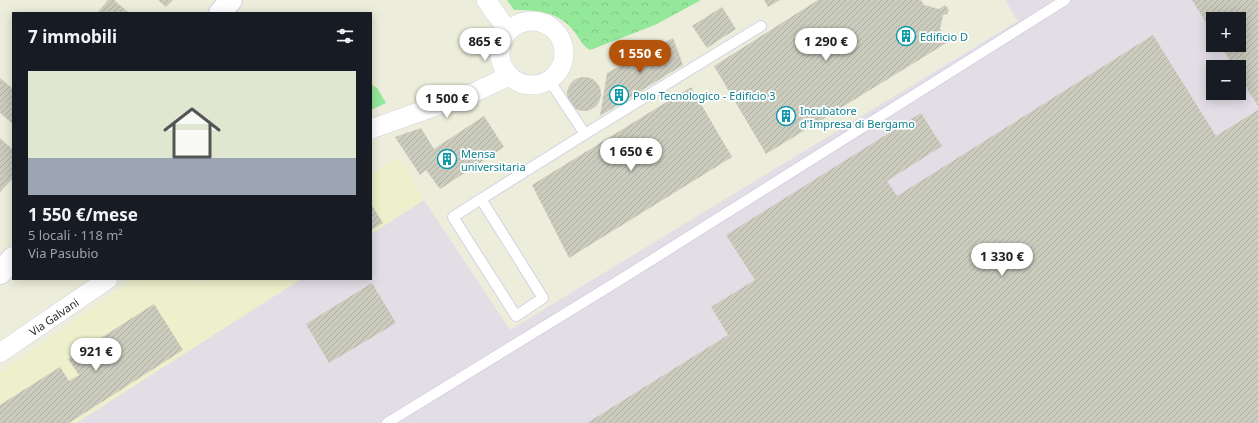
<!DOCTYPE html>
<html lang="it">
<head>
<meta charset="utf-8">
<style>
	:root { --surface:#171b24; --page:#20242c; --text:#f1f3f6; --muted:#9ea1a6; --accent:#b45309 }
	body { margin:0; font-family:"Noto Sans",sans-serif; background:var(--page); color:var(--text); height:100vh; display:flex; flex-direction:column; font-size:15px; white-space:nowrap }
	* { box-sizing:border-box; margin:0 }
	p { font-size:13px; color:var(--muted) }
	.icon { flex:none; width:22px; height:22px; fill:none; stroke:currentColor; stroke-width:2; stroke-linecap:round; stroke-linejoin:round }
	.map { position:relative; flex:1; overflow:hidden }
	.side { position:absolute; left:12px; top:12px; width:360px; height:268px; display:flex; flex-direction:column; background:var(--surface); border-radius:0px; box-shadow:0 2px 10px #0003 }
	.side>* { flex:none }
	.buttons { position:absolute; left:1206px; top:12px; display:grid; gap:8px }
	.buttons a { display:grid; place-items:center; width:40px; height:40px; border-radius:0px; background:var(--surface); box-shadow:0 2px 10px #0003; font-size:20px }
	.price { position:absolute; translate:-50% -34px; padding:0 9px; border-radius:14px; background:#fff; color:#222; font-size:13px; line-height:26px; filter:drop-shadow(0 1px 2px #0008) }
	.price::after { content:''; position:absolute; left:50%; top:24px; width:12px; height:9px; margin-left:-6px; background:inherit; clip-path:polygon(0 0,100% 0,50% 100%) }
	.price.on { background:var(--accent); color:#fff }
	ul { padding:0; list-style:none }
	li { display:grid; align-content:center; gap:8px; height:212px; padding:0 16px }
	li span { display:grid; place-items:center; height:124px; border-radius:0px; color:#555 }
	li>.icon { margin-inline-start:auto }
	span .icon { width:72px; height:72px; fill:#fffc; stroke-width:1 }
	li b { font-size:17px }
	h2 { display:flex; justify-content:space-between; align-items:center; height:48px; padding:0 16px; font-size:17px }
	.map>svg:first-child { display:block }
	.industrial { fill:#e3dde5; fill-rule:evenodd }
	.education { fill:#edf0ca }
	.park { fill:url(#park-crowns) }
	.garden { fill:#94e89a }
	.building { fill:url(#building-hatch) }
	.lines { fill:none; stroke-linecap:round; stroke-linejoin:round }
	.lane-casing { stroke:#d5d1e4; stroke-width:12 }
	.street-casing { stroke:#d5d1e4; stroke-width:20 }
	.secondary-casing { stroke:#d5d1e4; stroke-width:24 }
	.lane { stroke:#fff; stroke-width:10 }
	.street { stroke:#fff; stroke-width:19 }
	.secondary { stroke:#fff; stroke-width:22 }
	.labels { text-anchor:middle; dominant-baseline:central; stroke-width:3.5; stroke-linejoin:round; paint-order:stroke }
	.culture-label { font-size:11px; fill:#0d838f; stroke:#fff; text-anchor:start }
	.street-label { font-size:11px; fill:#2a2a2a; stroke:#fff }
</style>
</head>
<body>
<div class="map">
<svg width="1258" height="423" viewBox="0 0 1258 423">
	<defs>
		<pattern id="park-crowns" width="20" height="18" patternUnits="userSpaceOnUse"><rect width="20" height="18" fill="#94e89a"/><path d="M2 6a3 3 0 1 1 6 0M12 15a3 3 0 1 1 6 0" fill="none" stroke="#80c785"/></pattern>
		<pattern id="building-hatch" width="6" height="6" patternUnits="userSpaceOnUse"><rect width="6" height="6" fill="#cbccbe"/><path d="M-1 1l2-2M0 6l6-6M5 7l2-2" fill="none" stroke="#aeafa3"/></pattern>
	</defs>
	<rect width="100%" height="100%" fill="#ededdb"/>
	<!-- industrial -->
	<path class="industrial" d="M1005,0H1258V423H76L301,279H371V234L424,200L510,330L1018,21ZM1213,19H1239V45H1213ZM1213,67H1239V93H1213Z"/>
	<!-- education -->
	<g class="education">
		<polygon points="399,158 424,200 371,234 371,175"/>
		<polygon points="134,279 191,279 194,283 199,279 301,279 76,423 0,423 0,373"/>
	</g>
	<!-- park -->
	<path class="park" d="M507,0H701L655,25L590,50C582,45 581,41 576,34C561,12 538,10 514,10Z"/>
	<!-- garden -->
	<polygon class="garden" points="371,84 377,88 386,103 371,110"/>
	<!-- building -->
	<g class="building">
		<polygon points="108,0 114,0 129,13 97,13"/>
		<polygon points="158,0 173,0 166,7"/>
		<polygon points="764,0 780,0 768,7"/>
		<polygon points="818,0 921,0 924,5 939,9 945,5 949,10 947,14 943,15 940,29 948,42 766,154 714,66"/>
		<polygon points="1192,0 1258,0 1258,106 1239,76 1239,67 1234,67 1220,45 1239,45 1239,19 1213,19 1213,34"/>
		<polygon points="722,7 736,29 707,48 692,26"/>
		<polygon points="1153,35 1216,136 1258,110 1258,423 587,423 728,335 711,307 755,280 726,235 921,113 942,146 887,181 897,196"/>
		<polygon points="673,38 683,65 600,116 607,73"/>
		<circle cx="584" cy="94" r="17"/>
		<polygon points="0,78 13,89 13,124 0,113"/>
		<polygon points="691,87 732,157 569,258 532,185"/>
		<polygon points="484,116 504,147 440,189 426,170 420,175 395,137 421,128 434,149"/>
		<polygon points="0,138 13,150 13,178 0,192"/>
		<polygon points="371,204 383,223 371,230"/>
		<polygon points="372,283 396,323 329,363 306,324"/>
		<polygon points="154,304 183,350 69,423 0,423 0,405 60,367 69,381 79,375 68,359"/>
	</g>
	<g class="lines">
		<defs>
			<g id="lane">
				<polyline points="585,134 761,26"/>
				<polyline points="481,199 453,217 516,316 543,298 481,199 585,134 549,80"/>
				<polyline points="387,423 623,278 1065,0"/>
			</g>
			<g id="street">
				<polyline points="486,0 508,31"/>
				<circle cx="532" cy="53" r="32"/>
				<polyline points="371,129 473,93 509,76"/>
				<path id="s1" d="M0,353L108,279"/>
			</g>
			<g id="secondary">
				<polyline points="220,13 231,0"/>
				<polyline points="0,273 13,258"/>
			</g>
		</defs>
		<!-- lane casing -->
		<use href="#lane" class="lane-casing"/>
		<!-- street casing -->
		<use href="#street" class="street-casing"/>
		<!-- secondary casing -->
		<use href="#secondary" class="secondary-casing"/>
		<!-- lane -->
		<use href="#lane" class="lane"/>
		<!-- street -->
		<use href="#street" class="street"/>
		<!-- secondary -->
		<use href="#secondary" class="secondary"/>
	</g>
	<!-- icons -->
	<defs>
		<symbol id="building-ring" viewBox="-11 -11 22 22"><circle r="9.5" fill="#fff" stroke="#0f9aa8" stroke-width="1.5"/><path d="M-4-6H4V6H1V3H-1V6H-4ZM-2.5-4.3h1.7v1.8h-1.7ZM.8-4.3h1.7v1.8H.8ZM-2.5-1h1.7V.8h-1.7ZM.8-1h1.7V.8H.8Z" fill="#0f9aa8"/></symbol>
	</defs>
	<g fill-rule="evenodd">
		<use href="#building-ring" x="895" y="25" width="22" height="22"/>
		<use href="#building-ring" x="608" y="84" width="22" height="22"/>
		<use href="#building-ring" x="775" y="105" width="22" height="22"/>
		<use href="#building-ring" x="436" y="148" width="22" height="22"/>
	</g>
	<g class="labels">
		<!-- culture labels -->
		<g class="culture-label">
			<text x="920" y="36">Edificio D</text>
			<text x="633" y="95">Polo Tecnologico - Edificio 3</text>
			<text x="800" y="110">Incubatore<tspan x="800" dy="13">d'Impresa di Bergamo</tspan></text>
			<text x="461" y="153">Mensa<tspan x="461" dy="13">universitaria</tspan></text>
		</g>
		<!-- street labels -->
		<g class="street-label">
			<text stroke="none"><textPath href="#s1" startOffset="65">Via Galvani</textPath></text>
		</g>
	</g>
</svg>
<div class="buttons">
<a>+</a>
<a>−</a>
</div>
<b class="price" style="left:485px;top:62px">865 €</b>
<b class="price" style="left:826px;top:62px">1 290 €</b>
<b class="price on" style="left:640px;top:74px">1 550 €</b>
<b class="price" style="left:447px;top:119px">1 500 €</b>
<b class="price" style="left:631px;top:172px">1 650 €</b>
<b class="price" style="left:1002px;top:277px">1 330 €</b>
<b class="price" style="left:96px;top:372px">921 €</b>
<section class="side">
<h2>7 immobili<svg class="icon" aria-label="filters" viewBox="0 0 24 24"><path d="M4 7h16M4 17h16"/><circle cx="9" cy="7" r="2"/><circle cx="15" cy="17" r="2"/></svg></h2>
<ul>
<li><span style="background:linear-gradient(#dfe7d0 70%,#9aa5b1 0)"><svg class="icon" aria-label="home" viewBox="0 0 24 24"><path d="M3 11l9-7 9 7M6 9v11h12V9"/></svg></span><div><b>1 550 €/mese</b><p>5 locali · 118 m²</p><p>Via Pasubio</p></div></li>
</ul>
</section>
</div>
</body>
</html>
